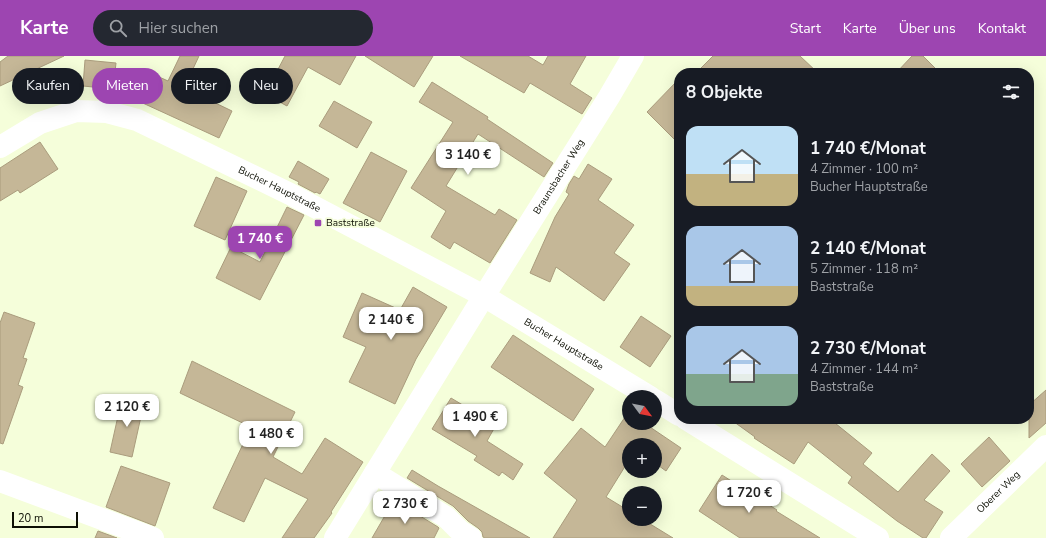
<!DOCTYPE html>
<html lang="de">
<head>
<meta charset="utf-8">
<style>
	:root { --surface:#171b24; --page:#242831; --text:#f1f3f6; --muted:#9ea1a6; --accent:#9d45b1 }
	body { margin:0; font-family:"Nunito Sans",sans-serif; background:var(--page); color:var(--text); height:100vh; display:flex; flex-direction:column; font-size:15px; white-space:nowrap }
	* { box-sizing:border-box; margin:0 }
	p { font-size:13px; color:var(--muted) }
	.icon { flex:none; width:22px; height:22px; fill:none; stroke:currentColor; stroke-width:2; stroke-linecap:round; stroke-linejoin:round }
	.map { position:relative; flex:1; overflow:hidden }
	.sheet { position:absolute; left:674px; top:12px; width:360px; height:356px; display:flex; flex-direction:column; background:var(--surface); border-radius:16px; box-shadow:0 4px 16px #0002 }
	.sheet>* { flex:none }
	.top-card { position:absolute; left:12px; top:12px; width:380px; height:36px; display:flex; gap:8px }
	.needle { width:26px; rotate:122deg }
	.controls { position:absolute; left:622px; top:334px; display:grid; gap:8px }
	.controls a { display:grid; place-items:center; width:40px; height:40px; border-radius:50%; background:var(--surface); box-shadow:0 4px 16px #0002; font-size:20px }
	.scale { position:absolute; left:12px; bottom:10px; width:66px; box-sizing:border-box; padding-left:4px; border:2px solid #0e1005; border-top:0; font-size:11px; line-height:14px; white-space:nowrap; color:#0e1005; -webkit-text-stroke:3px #f5feda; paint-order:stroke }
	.price { position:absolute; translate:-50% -34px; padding:0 9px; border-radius:8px; background:#fff; color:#222; font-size:13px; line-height:26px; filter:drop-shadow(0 1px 2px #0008) }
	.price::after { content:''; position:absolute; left:50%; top:24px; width:12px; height:9px; margin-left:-6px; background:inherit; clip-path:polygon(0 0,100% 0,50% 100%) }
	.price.on { background:var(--accent); color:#fff }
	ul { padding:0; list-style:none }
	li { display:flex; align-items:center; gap:12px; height:100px; padding:0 12px }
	li span { display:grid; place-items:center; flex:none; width:112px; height:80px; border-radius:12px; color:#555 }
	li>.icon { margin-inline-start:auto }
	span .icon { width:48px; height:48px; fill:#fffc; stroke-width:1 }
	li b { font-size:17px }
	h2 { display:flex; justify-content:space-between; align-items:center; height:48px; padding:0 12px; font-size:17px }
	.pill { padding:0 14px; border-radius:18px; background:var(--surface); box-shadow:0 4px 16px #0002; font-size:14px; line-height:36px }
	.pill.on { background:var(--accent); color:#fff }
	header { display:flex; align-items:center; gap:24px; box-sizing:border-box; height:56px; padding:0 20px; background:var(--accent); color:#fff }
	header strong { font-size:19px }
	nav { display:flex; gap:22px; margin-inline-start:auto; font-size:14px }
	.search { width:280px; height:36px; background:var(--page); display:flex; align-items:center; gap:10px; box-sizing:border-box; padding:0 14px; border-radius:22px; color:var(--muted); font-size:15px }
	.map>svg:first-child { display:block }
	.building { fill:#c5b797; stroke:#aa9c7d }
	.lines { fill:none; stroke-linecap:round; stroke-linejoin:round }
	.minor { stroke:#fff; stroke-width:22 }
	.poi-dot { fill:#9d45b1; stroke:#f5feda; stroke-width:1.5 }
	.labels { text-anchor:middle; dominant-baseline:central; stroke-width:3.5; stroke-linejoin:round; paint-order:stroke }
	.street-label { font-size:10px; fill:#0e1005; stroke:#f5feda }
	.poi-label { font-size:10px; fill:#0e1005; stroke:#f5feda; text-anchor:start }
</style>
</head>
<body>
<header>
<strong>Karte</strong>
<div class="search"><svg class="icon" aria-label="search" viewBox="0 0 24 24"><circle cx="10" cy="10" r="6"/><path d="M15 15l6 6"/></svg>Hier suchen</div>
<nav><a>Start</a><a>Karte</a><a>Über uns</a><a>Kontakt</a></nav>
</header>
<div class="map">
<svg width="1046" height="482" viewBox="0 0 1046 482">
	<rect width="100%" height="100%" fill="#f5feda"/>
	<!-- building -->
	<g class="building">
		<polygon points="8,0 64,0 0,30 0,6"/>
		<polygon points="180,0 199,0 184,32 232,55 219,82 134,43 146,15 168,25"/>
		<polygon points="285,0 356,0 340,29 308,11 287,50 265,38"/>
		<polygon points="365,0 433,0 414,31"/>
		<polygon points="460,0 528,0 543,9 548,0 586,0 570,28 592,42 582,58 530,27 524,37"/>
		<polygon points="713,0 800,0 818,17 696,17"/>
		<polygon points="912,0 923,0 940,17 896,17"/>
		<polygon points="85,4 116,7 113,33 83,30"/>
		<polygon points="679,23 679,88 647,56"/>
		<polygon points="432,26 488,61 487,63 553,107 544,121 478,78 446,130 495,159 499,153 517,164 490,207 454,186 450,193 431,181 446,155 411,132 453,66 419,46"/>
		<polygon points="334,45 372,66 357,92 319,70"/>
		<polygon points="40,86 58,113 20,137 18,134 0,145 0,112"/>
		<polygon points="371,96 407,115 380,166 343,147"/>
		<polygon points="298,105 329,123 320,138 316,136 315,137 298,128 299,126 289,121"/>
		<polygon points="588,108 612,123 598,144 634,169 614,197 630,208 604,245 556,211 550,226 530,217 555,161 569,138 566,136 569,128 574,120 579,123"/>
		<polygon points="216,121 247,135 225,184 194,170"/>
		<polygon points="287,151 304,159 260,244 216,222 231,191 260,206"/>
		<polygon points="413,231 447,251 416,303 395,348 349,326 366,291 343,281 362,237 400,254"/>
		<polygon points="4,256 35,267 23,302 27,303 18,329 23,331 3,388 0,387 0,267"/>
		<polygon points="641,260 671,280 650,311 620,291"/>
		<polygon points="513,279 594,333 573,365 491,311"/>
		<polygon points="192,305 295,356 273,401 302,418 325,382 363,406 331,456 332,457 314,482 282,482 308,443 265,422 244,466 213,452 251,371 180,337"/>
		<polygon points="1046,334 1046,367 1029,382 1029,349"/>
		<polygon points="122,342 144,347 132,401 110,396"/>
		<polygon points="451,342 496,369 487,385 523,408 513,424 502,416 499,420 474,404 477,400 432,373"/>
		<polygon points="629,355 629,367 644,367 681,392 666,415 655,407 655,389 629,389 629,404 606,441 629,455 629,463 642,463 673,482 553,482 577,444 544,417 581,372 605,391"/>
		<polygon points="730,363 830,363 872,397 863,408 898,436 932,398 950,415 924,444 943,456 926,482 923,482 897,465 848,427 852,421 808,386 794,408 754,382 755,381"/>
		<polygon points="989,381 1010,405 982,431 961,408"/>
		<polygon points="121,410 170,427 155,470 106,451"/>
		<polygon points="412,414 438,430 530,482 485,482 483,481 482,476 478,472 468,465 453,450 407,422"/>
		<polygon points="722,419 777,454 776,455 820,482 740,482 699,455"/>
		<polygon points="394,444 438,471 439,472 434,482 372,482"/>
		<polygon points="98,475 117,482 95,482"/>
	</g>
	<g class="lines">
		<!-- minor -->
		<g class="minor">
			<path id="s1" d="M0,91L40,67L76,55L107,56L137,64L290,138L484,240L650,341"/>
			<polyline points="655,344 679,359"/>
			<polyline points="686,363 878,482"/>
			<polyline points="375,417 446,461 460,475 471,482"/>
			<polyline points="0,425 153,482"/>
			<path id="s2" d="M335,482L484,240L609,41L633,0"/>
			<path id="s3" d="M951,482L1046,390"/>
		</g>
	</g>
	<!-- markers -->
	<rect class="poi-dot" x="314" y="163" width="8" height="8" rx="2"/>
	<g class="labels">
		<!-- street labels -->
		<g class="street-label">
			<text stroke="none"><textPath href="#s2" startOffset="425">Braunsbacher Weg</textPath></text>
			<text stroke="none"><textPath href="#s1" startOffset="305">Bucher Hauptstraße</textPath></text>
			<text stroke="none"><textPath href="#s1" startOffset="629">Bucher Hauptstraße</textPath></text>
			<text stroke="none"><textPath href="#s3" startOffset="66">Oberer Weg</textPath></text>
		</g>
		<!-- poi labels -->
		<g class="poi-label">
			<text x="326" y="167">Baststraße</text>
		</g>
	</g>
</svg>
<div class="controls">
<a><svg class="needle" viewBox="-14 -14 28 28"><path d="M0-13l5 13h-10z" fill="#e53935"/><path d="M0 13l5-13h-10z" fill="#9ea1a6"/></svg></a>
<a>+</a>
<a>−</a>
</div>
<div class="scale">20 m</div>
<b class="price" style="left:468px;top:120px">3 140 €</b>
<b class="price on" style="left:260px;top:204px">1 740 €</b>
<b class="price" style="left:391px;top:285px">2 140 €</b>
<b class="price" style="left:127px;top:372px">2 120 €</b>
<b class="price" style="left:475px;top:382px">1 490 €</b>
<b class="price" style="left:271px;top:399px">1 480 €</b>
<b class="price" style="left:749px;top:458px">1 720 €</b>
<b class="price" style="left:405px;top:469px">2 730 €</b>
<div class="top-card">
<a class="pill">Kaufen</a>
<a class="pill on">Mieten</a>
<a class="pill">Filter</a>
<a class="pill">Neu</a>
</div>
<section class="sheet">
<h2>8 Objekte<svg class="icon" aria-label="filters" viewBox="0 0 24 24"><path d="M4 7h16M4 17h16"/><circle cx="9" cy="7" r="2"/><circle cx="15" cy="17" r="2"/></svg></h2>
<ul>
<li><span style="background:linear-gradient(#bfe0f5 60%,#c2b280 0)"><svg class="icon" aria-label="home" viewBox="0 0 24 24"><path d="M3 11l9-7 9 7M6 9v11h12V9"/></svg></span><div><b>1 740 €/Monat</b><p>4 Zimmer · 100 m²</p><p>Bucher Hauptstraße</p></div></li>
<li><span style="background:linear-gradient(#a9c7e8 75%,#c2b280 0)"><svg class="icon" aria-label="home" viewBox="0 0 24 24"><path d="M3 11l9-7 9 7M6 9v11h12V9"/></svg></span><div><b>2 140 €/Monat</b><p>5 Zimmer · 118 m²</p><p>Baststraße</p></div></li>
<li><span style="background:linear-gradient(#a9c7e8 60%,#7fa58c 0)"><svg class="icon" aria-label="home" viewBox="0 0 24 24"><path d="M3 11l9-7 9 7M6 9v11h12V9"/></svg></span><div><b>2 730 €/Monat</b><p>4 Zimmer · 144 m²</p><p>Baststraße</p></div></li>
</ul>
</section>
</div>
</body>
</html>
